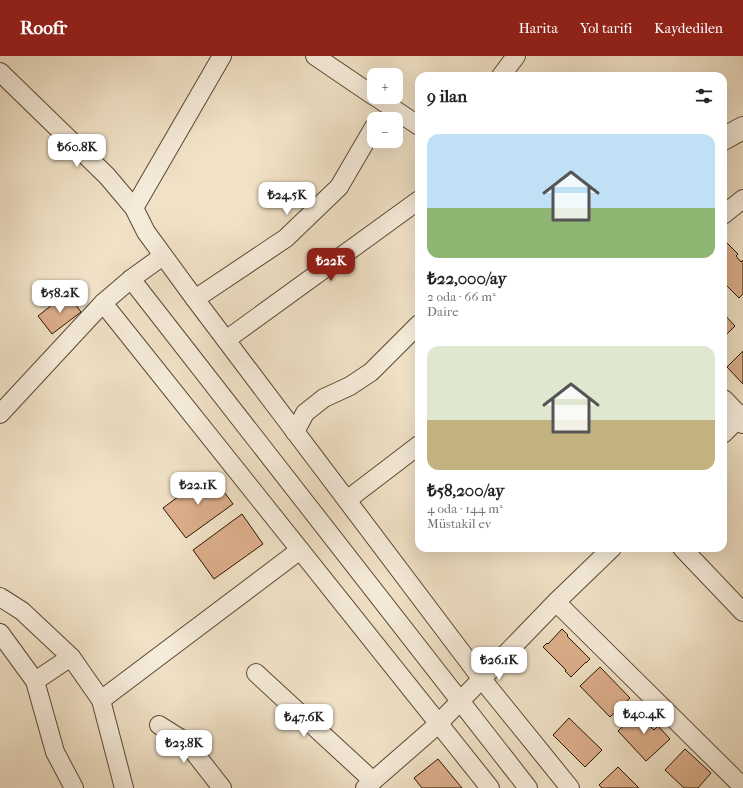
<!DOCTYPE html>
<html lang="tr">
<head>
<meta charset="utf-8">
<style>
	:root { --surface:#fff; --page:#f6f6f6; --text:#202124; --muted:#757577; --accent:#8f2418 }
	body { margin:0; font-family:"IM FELL French Canon",serif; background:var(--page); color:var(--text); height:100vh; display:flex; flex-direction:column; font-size:15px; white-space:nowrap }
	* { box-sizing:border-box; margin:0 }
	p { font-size:13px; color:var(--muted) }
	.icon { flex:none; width:22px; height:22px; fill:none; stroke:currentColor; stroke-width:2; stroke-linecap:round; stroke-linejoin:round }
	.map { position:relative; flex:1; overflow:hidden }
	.details { position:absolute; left:415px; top:16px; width:312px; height:480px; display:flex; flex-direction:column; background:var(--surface); border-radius:12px; box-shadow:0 4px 16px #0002 }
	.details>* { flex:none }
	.buttons { position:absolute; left:367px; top:12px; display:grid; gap:8px }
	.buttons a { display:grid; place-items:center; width:36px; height:36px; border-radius:8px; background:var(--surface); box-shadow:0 4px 16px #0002; font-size:20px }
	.price { position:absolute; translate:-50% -34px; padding:0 9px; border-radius:8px; background:#fff; color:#222; font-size:13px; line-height:26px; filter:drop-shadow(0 1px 2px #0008) }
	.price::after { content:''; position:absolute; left:50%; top:24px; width:12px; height:9px; margin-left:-6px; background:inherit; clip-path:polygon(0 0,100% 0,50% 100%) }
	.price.active { background:var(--accent); color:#fff }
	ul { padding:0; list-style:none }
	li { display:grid; align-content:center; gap:8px; height:212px; padding:0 12px }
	li span { display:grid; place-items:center; height:124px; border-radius:12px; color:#555 }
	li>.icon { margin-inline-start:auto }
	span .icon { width:72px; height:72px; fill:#fffc; stroke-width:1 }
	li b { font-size:17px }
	h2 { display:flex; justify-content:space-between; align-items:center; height:48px; padding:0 12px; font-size:17px }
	header { display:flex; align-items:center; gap:24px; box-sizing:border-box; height:56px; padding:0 20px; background:var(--accent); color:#fff }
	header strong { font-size:19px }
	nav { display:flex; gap:22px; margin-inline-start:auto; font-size:14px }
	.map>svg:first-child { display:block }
	.building { fill:#ddaf8c; stroke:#271600 }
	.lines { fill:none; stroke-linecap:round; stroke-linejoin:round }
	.minor-casing { stroke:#5a4932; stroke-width:20 }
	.tertiary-casing { stroke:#5a4932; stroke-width:24 }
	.minor { stroke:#f6ecdb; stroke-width:18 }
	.tertiary { stroke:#f6ecdb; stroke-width:22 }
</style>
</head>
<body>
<header>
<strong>Roofr</strong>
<nav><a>Harita</a><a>Yol tarifi</a><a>Kaydedilen</a></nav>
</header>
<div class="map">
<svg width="743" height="732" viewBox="0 0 743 732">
	<rect width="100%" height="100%" fill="#f1e2c7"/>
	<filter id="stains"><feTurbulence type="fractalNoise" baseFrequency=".005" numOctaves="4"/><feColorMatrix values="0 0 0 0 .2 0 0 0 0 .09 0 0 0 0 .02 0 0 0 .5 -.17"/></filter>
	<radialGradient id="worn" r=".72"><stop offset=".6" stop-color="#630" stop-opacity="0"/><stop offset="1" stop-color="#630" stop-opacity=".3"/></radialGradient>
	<!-- building -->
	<g class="building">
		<polygon points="723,183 738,198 736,200 741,206 743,204 743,238 739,242 723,226"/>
		<polygon points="67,237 81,256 52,278 38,260"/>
		<polygon points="723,257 735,270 723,282"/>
		<polygon points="743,295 743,328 727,311"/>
		<polygon points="210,417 233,448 186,482 163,452"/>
		<polygon points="242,458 263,488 214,523 193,494"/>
		<polygon points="562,573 568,579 567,580 590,603 586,607 586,606 571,621 565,615 566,614 543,591 547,587 548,588"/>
		<polygon points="600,611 630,642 610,661 580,630"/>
		<polygon points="642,653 653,665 649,669 654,674 658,670 670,683 646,705 618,675"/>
		<polygon points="569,662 602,694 585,711 553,679"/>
		<polygon points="685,693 711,717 698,732 684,732 665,714"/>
		<polygon points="438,703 462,732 422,732 414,722"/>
		<polygon points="618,711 639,732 602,732 599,729"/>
	</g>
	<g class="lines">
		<defs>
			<g id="minor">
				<polyline points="315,0 374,40"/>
				<polyline points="0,16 107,120 134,152 146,176 195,243 481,622 570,732"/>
				<polyline points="501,20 516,0"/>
				<polyline points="376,41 419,70"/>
				<polyline points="134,152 222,0"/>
				<polyline points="723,159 743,143"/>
				<polyline points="131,223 528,732"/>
				<polyline points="195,243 286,182 339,131 374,71"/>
				<polyline points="103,247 490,732"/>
				<polyline points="226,284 419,144"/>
				<polyline points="0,358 103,247 131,223 163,200"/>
				<polyline points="295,376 305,357 324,342 350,330 371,316 419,268"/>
				<polyline points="723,378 743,358"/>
				<polyline points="347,444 419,389"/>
				<polyline points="682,492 743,556"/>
				<polyline points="0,541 22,555 71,601 101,644 124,732"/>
				<polyline points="556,546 743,731"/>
				<polyline points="0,577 35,625 55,696 74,732"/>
				<polyline points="256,617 373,725"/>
				<polyline points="35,625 71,601"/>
				<polyline points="101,644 300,494"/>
				<polyline points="159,669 186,686 222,732"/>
				<polyline points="365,732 436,670 556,546 612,492"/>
			</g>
			<g id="tertiary">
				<polyline points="723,83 743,72"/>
				<polyline points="723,345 743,366"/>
			</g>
		</defs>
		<!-- minor casing -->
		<use href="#minor" class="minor-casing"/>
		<!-- tertiary casing -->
		<use href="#tertiary" class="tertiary-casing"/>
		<!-- minor -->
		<use href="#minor" class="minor"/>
		<!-- tertiary -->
		<use href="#tertiary" class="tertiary"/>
	</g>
	<rect width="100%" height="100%" filter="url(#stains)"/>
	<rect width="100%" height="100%" fill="url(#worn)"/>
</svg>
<div class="buttons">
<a>+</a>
<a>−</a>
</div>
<b class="price" style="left:77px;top:112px">₺60.8K</b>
<b class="price" style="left:287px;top:160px">₺24.5K</b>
<b class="price active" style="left:331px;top:226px">₺22K</b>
<b class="price" style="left:60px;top:258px">₺58.2K</b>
<b class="price" style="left:198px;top:450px">₺22.1K</b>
<b class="price" style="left:499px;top:625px">₺26.1K</b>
<b class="price" style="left:644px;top:679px">₺40.4K</b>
<b class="price" style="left:304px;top:682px">₺47.6K</b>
<b class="price" style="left:184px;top:708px">₺23.8K</b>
<section class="details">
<h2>9 ilan<svg class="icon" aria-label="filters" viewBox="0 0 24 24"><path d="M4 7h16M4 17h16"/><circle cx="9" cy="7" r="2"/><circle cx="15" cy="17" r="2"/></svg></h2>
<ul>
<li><span style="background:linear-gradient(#bfe0f5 60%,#8fb573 0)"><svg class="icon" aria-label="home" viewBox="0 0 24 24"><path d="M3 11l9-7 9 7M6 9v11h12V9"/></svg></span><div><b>₺22,000/ay</b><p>2 oda · 66 m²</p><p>Daire</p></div></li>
<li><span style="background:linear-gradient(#dfe7d0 60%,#c2b280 0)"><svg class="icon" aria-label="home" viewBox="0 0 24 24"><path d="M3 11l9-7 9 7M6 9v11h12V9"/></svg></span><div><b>₺58,200/ay</b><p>4 oda · 144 m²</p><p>Müstakil ev</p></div></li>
</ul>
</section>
</div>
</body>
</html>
